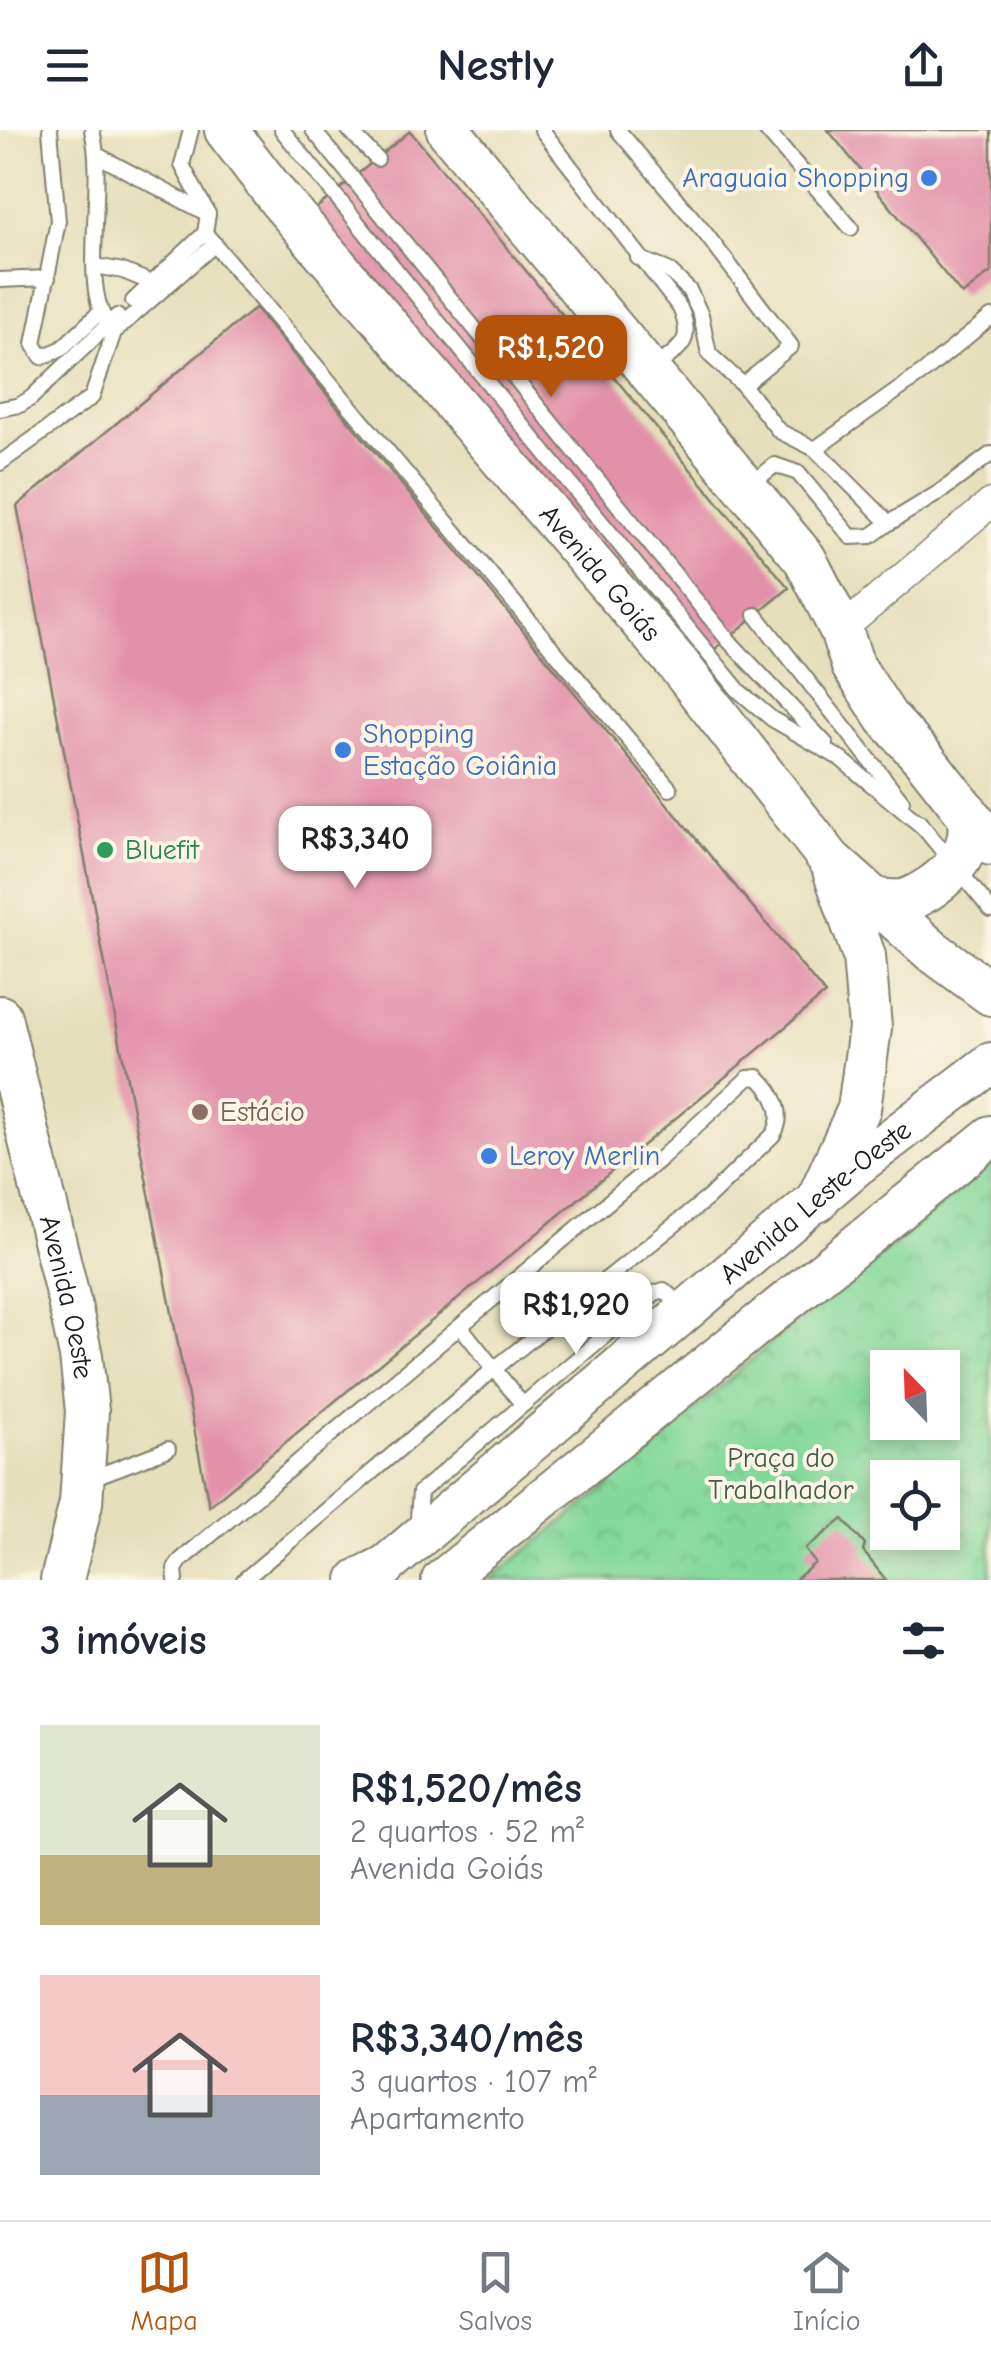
<!DOCTYPE html>
<html lang="pt">
<head>
<meta charset="utf-8">
<style>
	:root { --surface:#fff; --page:#f6f6f7; --text:#1f2937; --muted:#747a83; --line:#e0e1e3; --accent:#b45309 }
	body { margin:0; font-family:"Comic Neue",sans-serif; background:var(--page); color:var(--text); height:100vh; display:flex; flex-direction:column; font-size:38px; white-space:nowrap }
	* { box-sizing:border-box; margin:0 }
	p { font-size:32px; color:var(--muted) }
	.icon { flex:none; width:55px; height:55px; fill:none; stroke:currentColor; stroke-width:2; stroke-linecap:round; stroke-linejoin:round }
	.map { position:relative; height:1450px; overflow:hidden }
	.sheet { display:flex; flex-direction:column; background:var(--surface); flex:1 }
	.sheet>* { flex:none }
	.needle { width:65px; rotate:337deg }
	.tools { position:absolute; left:870px; top:1220px; display:grid; gap:20px }
	.tools a { display:grid; place-items:center; width:90px; height:90px; border-radius:0px; background:var(--surface); box-shadow:0 5px 15px #0003; font-size:50px }
	.price { position:absolute; translate:-50% -85px; padding:0 22px; border-radius:20px; background:#fff; color:#222; font-size:32px; line-height:65px; filter:drop-shadow(0 2px 5px #0008) }
	.price::after { content:''; position:absolute; left:50%; top:60px; width:30px; height:22px; margin-left:-15px; background:inherit; clip-path:polygon(0 0,100% 0,50% 100%) }
	.price.selected { background:var(--accent); color:#fff }
	ul { padding:0; list-style:none }
	li { display:flex; align-items:center; gap:30px; height:250px; padding:0 40px }
	li span { display:grid; place-items:center; flex:none; width:280px; height:200px; border-radius:0px; color:#555 }
	li>.icon { margin-inline-start:auto }
	span .icon { width:120px; height:120px; fill:#fffc; stroke-width:1 }
	li b { font-size:42px }
	h2 { display:flex; justify-content:space-between; align-items:center; height:120px; padding:0 40px; font-size:42px }
	header { display:flex; justify-content:space-between; align-items:center; height:130px; padding:0 40px; background:var(--surface); font-size:45px; font-weight:800 }
	.tab-bar { display:flex; justify-content:space-around; align-items:center; height:140px; border-top:2px solid var(--line); background:var(--surface); font-size:28px; color:var(--muted) }
	.tab-bar a { display:grid; justify-items:center; gap:5px }
	.tab-bar .selected { color:var(--accent) }
	.map>svg:first-child { display:block }
	.park { fill:url(#park-crowns); stroke:#507a5b; stroke-width:2.5; fill-rule:evenodd }
	.building { fill:#e291aa }
	.lines { fill:none; stroke-linecap:round; stroke-linejoin:round }
	.lane-casing { stroke:#807e6c; stroke-width:18 }
	.street-casing { stroke:#807e6c; stroke-width:31 }
	.secondary-casing { stroke:#807e6c; stroke-width:44 }
	.primary-casing { stroke:#807e6c; stroke-width:46 }
	.lane { stroke:#fff; stroke-width:14 }
	.street { stroke:#fff; stroke-width:28 }
	.secondary { stroke:#fff; stroke-width:40 }
	.primary { stroke:#fff; stroke-width:42 }
	.shop-dot { fill:#3f7fe0; stroke:#fcf5e5; stroke-width:4 }
	.leisure-dot { fill:#2e9e5b; stroke:#fcf5e5; stroke-width:4 }
	.education-dot { fill:#8d6e63; stroke:#fcf5e5; stroke-width:4 }
	.labels { text-anchor:middle; dominant-baseline:central; stroke-width:8; stroke-linejoin:round; paint-order:stroke }
	.shop-label { font-size:28px; fill:#366cbe; stroke:#fcf5e5; text-anchor:start }
	.street-label { font-size:28px; fill:#1c1c1c; stroke:#fcf5e5 }
	.leisure-label { font-size:28px; fill:#27864d; stroke:#fcf5e5; text-anchor:start }
	.education-label { font-size:28px; fill:#785e54; stroke:#fcf5e5; text-anchor:start }
	.park-label { font-size:28px; fill:#405e48; stroke:#fcf5e5 }
</style>
</head>
<body>
<header><svg class="icon" aria-label="menu" viewBox="0 0 24 24"><path d="M4 6h16M4 12h16M4 18h16"/></svg>Nestly<svg class="icon" aria-label="share" viewBox="0 0 24 24"><path d="M12 15V3M7 8l5-5 5 5M5 13v7h14v-7"/></svg></header>
<div class="map">
<svg width="991" height="1450" viewBox="0 0 991 1450">
	<defs>
		<pattern id="park-crowns" width="20" height="18" patternUnits="userSpaceOnUse" patternTransform="scale(2.5)"><rect width="20" height="18" fill="#84d89a"/><path d="M2 6a3 3 0 1 1 6 0M12 15a3 3 0 1 1 6 0" fill="none" stroke="#71b984"/></pattern>
	</defs>
	<rect width="100%" height="100%" fill="#fcf5e5"/>
	<filter id="ink" filterUnits="userSpaceOnUse"><feTurbulence type="fractalNoise" baseFrequency=".01" numOctaves="2"/><feDisplacementMap in="SourceGraphic" scale="20" xChannelSelector="R" yChannelSelector="G"/><feConvolveMatrix kernelMatrix="1 2 1 2 8 2 1 2 1" color-interpolation-filters="sRGB"/></filter>
	<filter id="wash" filterUnits="userSpaceOnUse"><feTurbulence type="fractalNoise" baseFrequency=".0048" numOctaves="4" result="noise"/><feDisplacementMap in="SourceGraphic" scale="40" xChannelSelector="R" yChannelSelector="G"/><feGaussianBlur stdDeviation="2.25" result="paint"/><feColorMatrix in="noise" values="0 0 0 0 0 0 0 0 0 0 0 0 0 0 0 0 0 1.4 0 .05"/><feComposite in="paint" operator="in"/></filter>
	<g filter="url(#wash)">
		<rect width="100%" height="100%" fill="#e5dfbb"/>
		<!-- park -->
		<path class="park" d="M991,1030V1450H489L604,1359L769,1214L905,1105ZM888,1238H942V1292H888ZM888,1348H942V1402H888Z"/>
		<g id="blocks">
			<!-- building -->
			<g class="building">
				<polygon points="828,0 991,0 991,142 962,165"/>
				<polygon points="410,1 789,458 692,538 313,81"/>
				<polygon points="255,178 825,864 209,1376 17,376"/>
				<polygon points="843,1389 865,1415 863,1421 886,1450 795,1450 815,1433 805,1419"/>
			</g>
		</g>
	</g>
	<g filter="url(#ink)">
		<use href="#blocks" fill-opacity="0" stroke="#807e6c" stroke-width="2.5"/>
		<g class="lines">
			<defs>
				<g id="lane">
					<polyline points="50,0 58,91 34,214 42,227 61,219 100,182"/>
					<path d="M92,0C106,54 81,150 105,189"/>
					<polyline points="191,0 182,35 208,84 205,103 670,659"/>
					<polyline points="282,0 739,561 772,589 841,629 923,697"/>
					<polyline points="313,0 729,511 826,614"/>
					<polyline points="349,0 377,29"/>
					<path d="M542,0L680,178C695,213 680,217 654,238"/>
					<polyline points="618,0 705,103 791,216 743,255"/>
					<polyline points="766,0 851,98"/>
					<polyline points="99,26 208,84"/>
					<polyline points="638,128 668,140 689,160 701,185 709,224 743,255 779,301 815,319 889,393 940,362 991,324"/>
					<polyline points="96,136 123,141 157,155"/>
					<polyline points="0,150 48,148"/>
					<polyline points="133,171 205,103"/>
					<polyline points="0,279 20,275 31,268 117,186"/>
					<polyline points="815,319 925,241 991,187"/>
					<polyline points="0,333 92,267 114,202 215,114"/>
					<polyline points="751,354 775,335 798,343 851,407 871,406 889,393"/>
					<polyline points="756,485 902,671"/>
					<polyline points="919,692 991,780"/>
					<polyline points="461,1197 522,1274"/>
					<polyline points="89,1349 168,1319"/>
					<polyline points="417,1400 420,1362 655,1163 664,1160 684,1179"/>
					<path d="M176,1450L175,1439L181,1430L661,1028L748,948L758,947C775,963 786,985 773,1005L708,1068L494,1239L244,1450"/>
				</g>
				<polyline id="street" points="841,500 991,373"/>
				<g id="secondary">
					<path id="s1" d="M369,1450L856,1036L991,933"/>
					<polyline points="442,1450 991,1006"/>
				</g>
				<g id="primary">
					<path id="s2" d="M226,0L279,69L677,533L830,730L931,820L991,864"/>
					<polyline points="448,0 805,429 841,500 853,536 887,588 925,630 991,714"/>
					<path d="M876,770C885,770 898,773 907,770C941,757 982,719 966,681"/>
					<path id="s3" d="M0,887L69,1171L81,1226L87,1281L81,1373L62,1450"/>
					<polyline points="817,1071 859,979 870,898 864,826 834,740"/>
					<polyline points="359,1450 383,1438"/>
				</g>
			</defs>
			<!-- lane casing -->
			<use href="#lane" class="lane-casing"/>
			<!-- street casing -->
			<use href="#street" class="street-casing"/>
			<!-- secondary casing -->
			<use href="#secondary" class="secondary-casing"/>
			<!-- primary casing -->
			<use href="#primary" class="primary-casing"/>
			<!-- lane -->
			<use href="#lane" class="lane"/>
			<!-- street -->
			<use href="#street" class="street"/>
			<!-- secondary -->
			<use href="#secondary" class="secondary"/>
			<!-- primary -->
			<use href="#primary" class="primary"/>
		</g>
	</g>
	<!-- markers -->
	<g class="shop-dot">
		<circle cx="929" cy="48" r="10"/>
		<circle cx="343" cy="620" r="10"/>
		<circle cx="489" cy="1026" r="10"/>
	</g>
	<circle class="leisure-dot" cx="105" cy="720" r="10"/>
	<circle class="education-dot" cx="200" cy="982" r="10"/>
	<g class="labels">
		<!-- shop labels -->
		<g class="shop-label">
			<text x="909" y="48" text-anchor="end">Araguaia Shopping</text>
			<text x="363" y="604">Shopping<tspan x="363" dy="32">Estação Goiânia</tspan></text>
			<text x="509" y="1026">Leroy Merlin</text>
		</g>
		<!-- street labels -->
		<g class="street-label">
			<text stroke="none"><textPath href="#s2" startOffset="580">Avenida Goiás</textPath></text>
			<text stroke="none"><textPath href="#s1" startOffset="585">Avenida Leste-Oeste</textPath></text>
			<text stroke="none"><textPath href="#s3" startOffset="288">Avenida Oeste</textPath></text>
		</g>
		<!-- leisure labels -->
		<g class="leisure-label">
			<text x="125" y="720">Bluefit</text>
		</g>
		<!-- education labels -->
		<g class="education-label">
			<text x="220" y="982">Estácio</text>
		</g>
		<!-- park labels -->
		<g class="park-label">
			<text x="781" y="1328">Praça do<tspan x="781" dy="32">Trabalhador</tspan></text>
		</g>
	</g>
</svg>
<div class="tools">
<a><svg class="needle" viewBox="-14 -14 28 28"><path d="M0-13l5 13h-10z" fill="#e53935"/><path d="M0 13l5-13h-10z" fill="#747a83"/></svg></a>
<a><svg class="icon" aria-label="locate" viewBox="0 0 24 24"><circle cx="12" cy="12" r="6"/><path d="M12 2v4M12 18v4M2 12h4M18 12h4"/></svg></a>
</div>
<b class="price selected" style="left:551px;top:270px">R$1,520</b>
<b class="price" style="left:355px;top:761px">R$3,340</b>
<b class="price" style="left:576px;top:1227px">R$1,920</b>
</div>
<section class="sheet">
<h2>3 imóveis<svg class="icon" aria-label="filters" viewBox="0 0 24 24"><path d="M4 7h16M4 17h16"/><circle cx="9" cy="7" r="2"/><circle cx="15" cy="17" r="2"/></svg></h2>
<ul>
<li><span style="background:linear-gradient(#dfe7d0 65%,#c2b280 0)"><svg class="icon" aria-label="home" viewBox="0 0 24 24"><path d="M3 11l9-7 9 7M6 9v11h12V9"/></svg></span><div><b>R$1,520/mês</b><p>2 quartos · 52 m²</p><p>Avenida Goiás</p></div></li>
<li><span style="background:linear-gradient(#f6c9c9 60%,#9aa5b1 0)"><svg class="icon" aria-label="home" viewBox="0 0 24 24"><path d="M3 11l9-7 9 7M6 9v11h12V9"/></svg></span><div><b>R$3,340/mês</b><p>3 quartos · 107 m²</p><p>Apartamento</p></div></li>
</ul>
</section>
<nav class="tab-bar">
<a class="selected"><svg class="icon" aria-label="map" viewBox="0 0 24 24"><path d="M3 6l6-2 6 2 6-2v14l-6 2-6-2-6 2zM9 4v14M15 6v14"/></svg>Mapa</a>
<a><svg class="icon" aria-label="saved" viewBox="0 0 24 24"><path d="M7 4h10v16l-5-4-5 4z"/></svg>Salvos</a>
<a><svg class="icon" aria-label="home" viewBox="0 0 24 24"><path d="M3 11l9-7 9 7M6 9v11h12V9"/></svg>Início</a>
</nav>
</body>
</html>
